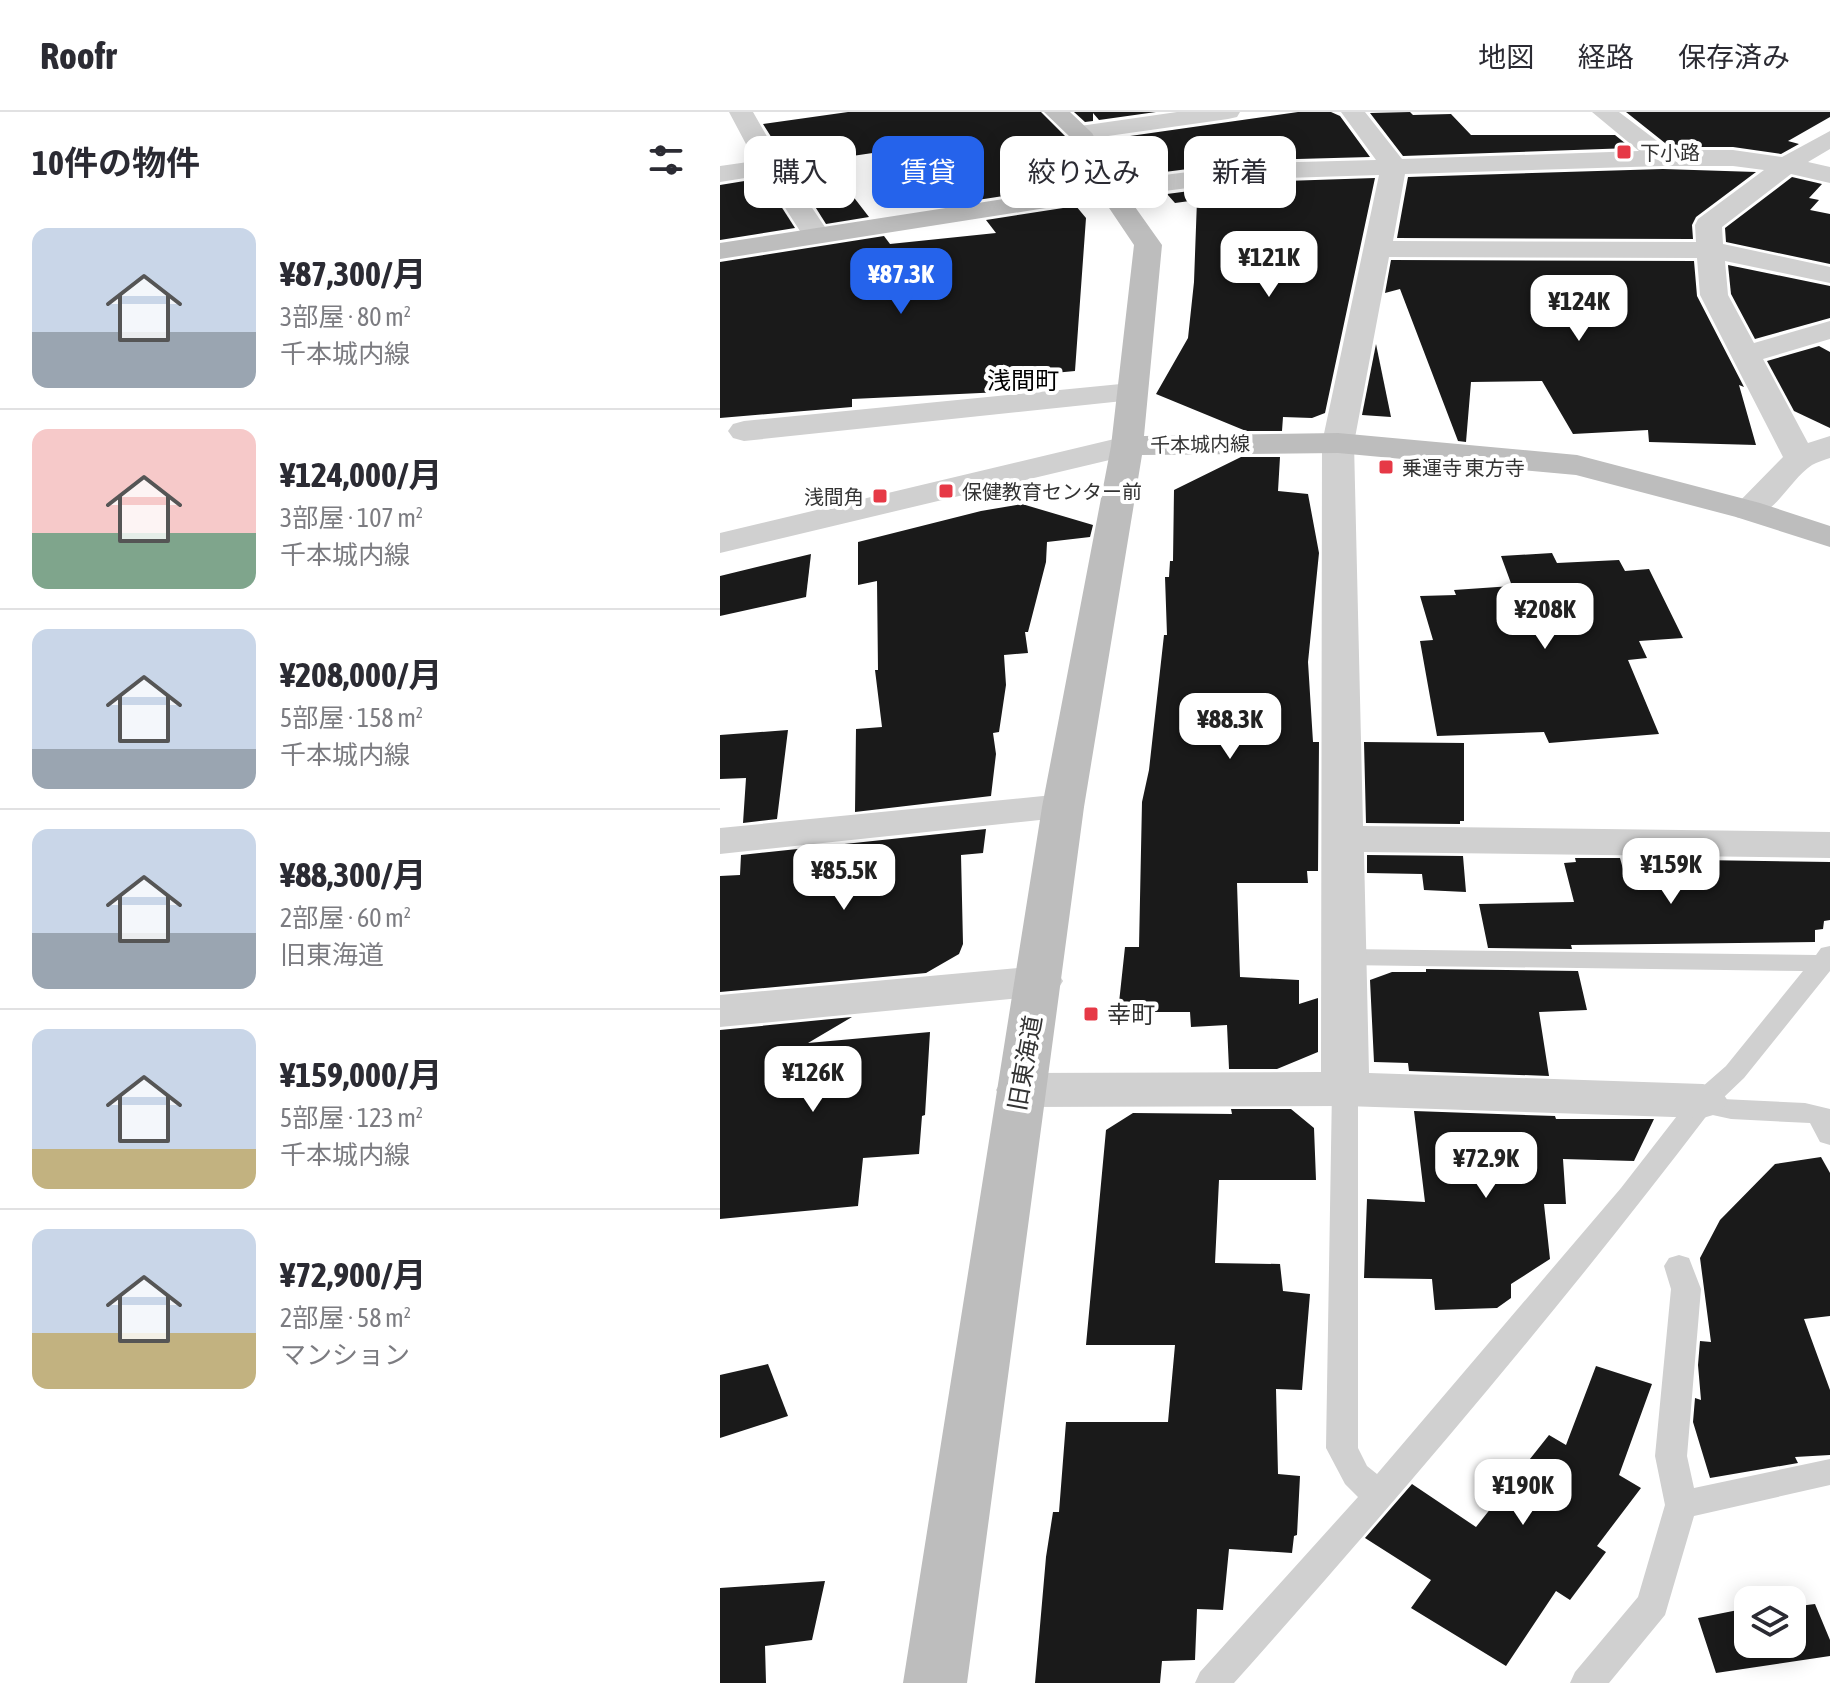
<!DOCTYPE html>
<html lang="ja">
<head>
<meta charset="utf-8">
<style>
	:root { --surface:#fff; --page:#f2f2f3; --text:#2b2b33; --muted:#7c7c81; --line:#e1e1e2; --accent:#2563eb }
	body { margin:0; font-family:"Asap Condensed","Noto Sans JP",sans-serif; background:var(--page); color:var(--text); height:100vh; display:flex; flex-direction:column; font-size:30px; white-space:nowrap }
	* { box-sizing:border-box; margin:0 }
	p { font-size:26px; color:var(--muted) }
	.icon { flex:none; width:44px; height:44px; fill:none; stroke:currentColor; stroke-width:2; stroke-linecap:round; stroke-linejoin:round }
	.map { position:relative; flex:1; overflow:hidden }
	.side { display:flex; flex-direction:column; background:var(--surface); width:720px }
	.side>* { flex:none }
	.banner { position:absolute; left:24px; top:24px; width:760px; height:72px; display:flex; gap:16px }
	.controls { position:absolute; left:1014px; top:1474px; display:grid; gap:16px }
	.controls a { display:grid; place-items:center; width:72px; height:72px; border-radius:16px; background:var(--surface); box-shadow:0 4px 20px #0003; font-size:40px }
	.price { position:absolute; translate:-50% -68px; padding:0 18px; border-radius:16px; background:#fff; color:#222; font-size:26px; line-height:52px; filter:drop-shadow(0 2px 4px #0008) }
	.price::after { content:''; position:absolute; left:50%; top:48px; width:24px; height:18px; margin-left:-12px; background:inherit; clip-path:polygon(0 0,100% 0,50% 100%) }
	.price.on { background:var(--accent); color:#fff }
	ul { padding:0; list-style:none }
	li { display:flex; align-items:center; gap:24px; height:200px; padding:0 32px }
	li+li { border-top:2px solid var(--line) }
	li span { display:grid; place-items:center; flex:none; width:224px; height:160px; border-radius:16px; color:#555 }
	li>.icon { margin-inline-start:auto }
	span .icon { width:96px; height:96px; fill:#fffc; stroke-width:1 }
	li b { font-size:34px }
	h2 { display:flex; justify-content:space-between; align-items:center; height:96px; padding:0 32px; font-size:34px }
	.tag { padding:0 28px; border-radius:16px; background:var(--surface); box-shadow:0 4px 20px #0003; font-size:28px; line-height:72px }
	.tag.on { background:var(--accent); color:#fff }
	header { display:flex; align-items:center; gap:48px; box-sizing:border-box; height:112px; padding:0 40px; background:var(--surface); border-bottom:2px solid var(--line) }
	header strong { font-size:38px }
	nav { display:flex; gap:44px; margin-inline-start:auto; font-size:28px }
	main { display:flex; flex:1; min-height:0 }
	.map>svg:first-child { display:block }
	.building { fill:#1a1a1a }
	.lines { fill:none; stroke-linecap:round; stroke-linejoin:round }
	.lane { fill:#d0d0d0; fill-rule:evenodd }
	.street { fill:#d0d0d0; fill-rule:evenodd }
	.secondary { fill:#bdbdbd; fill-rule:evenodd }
	.poi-dot { fill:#e63946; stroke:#fff; stroke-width:3 }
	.labels { text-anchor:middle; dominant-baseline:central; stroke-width:8; stroke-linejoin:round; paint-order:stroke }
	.far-poi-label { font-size:20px; fill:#333; stroke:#fff; text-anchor:start }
	.far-street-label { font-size:20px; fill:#333; stroke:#fff }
	.far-quarter-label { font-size:24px; fill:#000; stroke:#fff }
	.poi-label { font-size:24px; fill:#333; stroke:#fff; text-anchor:start }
	.street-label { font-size:24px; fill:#333; stroke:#fff }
</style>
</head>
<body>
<header>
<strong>Roofr</strong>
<nav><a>地図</a><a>経路</a><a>保存済み</a></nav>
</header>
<main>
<section class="side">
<h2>10件の物件<svg class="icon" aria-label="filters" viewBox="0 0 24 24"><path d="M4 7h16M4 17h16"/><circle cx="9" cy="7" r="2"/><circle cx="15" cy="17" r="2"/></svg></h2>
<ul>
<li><span style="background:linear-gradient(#c9d6e8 65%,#9aa5b1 0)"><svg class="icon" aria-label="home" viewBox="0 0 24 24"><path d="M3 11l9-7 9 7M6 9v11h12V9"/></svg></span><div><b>¥87,300/月</b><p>3部屋 · 80 m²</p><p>千本城内線</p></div></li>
<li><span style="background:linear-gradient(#f6c9c9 65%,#7fa58c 0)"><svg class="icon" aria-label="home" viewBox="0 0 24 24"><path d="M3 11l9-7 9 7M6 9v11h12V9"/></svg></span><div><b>¥124,000/月</b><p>3部屋 · 107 m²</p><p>千本城内線</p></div></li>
<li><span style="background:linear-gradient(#c9d6e8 75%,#9aa5b1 0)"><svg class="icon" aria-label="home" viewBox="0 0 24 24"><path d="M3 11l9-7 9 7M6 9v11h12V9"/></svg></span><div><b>¥208,000/月</b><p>5部屋 · 158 m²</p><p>千本城内線</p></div></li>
<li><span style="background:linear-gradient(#c9d6e8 65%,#9aa5b1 0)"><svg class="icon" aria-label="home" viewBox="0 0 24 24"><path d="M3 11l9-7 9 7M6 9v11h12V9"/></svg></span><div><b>¥88,300/月</b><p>2部屋 · 60 m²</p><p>旧東海道</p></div></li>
<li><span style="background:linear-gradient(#c9d6e8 75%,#c2b280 0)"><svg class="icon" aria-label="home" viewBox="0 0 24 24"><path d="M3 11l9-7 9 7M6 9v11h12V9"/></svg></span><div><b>¥159,000/月</b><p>5部屋 · 123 m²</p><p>千本城内線</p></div></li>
<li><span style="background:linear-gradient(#c9d6e8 65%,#c2b280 0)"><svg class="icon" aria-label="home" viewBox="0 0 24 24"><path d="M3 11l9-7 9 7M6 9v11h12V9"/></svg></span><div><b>¥72,900/月</b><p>2部屋 · 58 m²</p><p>マンション</p></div></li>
</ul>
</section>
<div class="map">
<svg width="1110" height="1571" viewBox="0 0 1110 1571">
	<rect width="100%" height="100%" fill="#fff"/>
	<!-- building -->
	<g class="building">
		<polygon points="128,0 321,0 348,27 356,43 331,60 342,75 251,89 207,33 105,48 149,105 106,112 43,12"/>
		<polygon points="354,0 436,0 379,8 373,1 373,9 365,10"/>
		<polygon points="578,0 611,0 620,4 650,45 538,48 429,62 396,26"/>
		<polygon points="690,0 693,3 731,2 751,23 895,23 911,36 683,44 650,1"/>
		<polygon points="906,0 1110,0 1110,5 1068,29 1079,32 1061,42 1013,35 950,35"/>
		<polygon points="943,57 1036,60 976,105 972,113 973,127 677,126 688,65"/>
		<polygon points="1072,65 1102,72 1089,86 1099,88 1090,98 1110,102 1110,152 1006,130 1005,116"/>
		<polygon points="43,66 75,116 0,128 0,73"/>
		<polygon points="655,66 605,301 592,306 563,305 562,319 526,319 436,282 468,226 474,170 477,88 455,91 447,82 538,70"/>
		<polygon points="356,94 366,106 355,259 280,266 282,280 132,287 132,295 0,306 0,150 164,124 170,132 276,121 266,108"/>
		<polygon points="671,148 974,149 977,184 1024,275 1019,273 1036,333 929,330 928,318 853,322 822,269 751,270 746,330 738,329 680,177 665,181"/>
		<polygon points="1008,153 1110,174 1110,206 1035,227 1011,182"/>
		<polygon points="656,232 671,305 642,303"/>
		<polygon points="1099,234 1110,240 1110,316 1074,299 1047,249"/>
		<polygon points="521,345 560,345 558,379 588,382 599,441 588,550 593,630 599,630 598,759 587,759 588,771 517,771 520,865 579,868 579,892 598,886 598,940 557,957 509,957 507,913 471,915 470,900 398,900 405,835 419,835 422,690 429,658 444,523 447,523 445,465 449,465 450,449 453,449 454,378"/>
		<polygon points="302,392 373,413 370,425 327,430 326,450 308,520 305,520 308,541 284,543 286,573 279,620 273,621 276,642 271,684 135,700 136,617 162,615 155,558 158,558 157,469 138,473 138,430 261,399"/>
		<polygon points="832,441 837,451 899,448 905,459 929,457 963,526 919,529 927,546 908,548 939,622 829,631 824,620 717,624 700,529 713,528 700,484 736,483 734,478 792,474 781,444"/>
		<polygon points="91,442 86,485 0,504 0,464"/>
		<polygon points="68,618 57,707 23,711 26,666 0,667 0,623"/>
		<polygon points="644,630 744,631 744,709 740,709 740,712 646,711"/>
		<polygon points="266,717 263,741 241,743 243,832 239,842 206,861 0,880 0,764 20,763 21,743"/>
		<polygon points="647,743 743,744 746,780 704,778 702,762 647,761"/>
		<polygon points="855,746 900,746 903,757 983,759 980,748 1110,750 1110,808 1104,809 1103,817 1095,818 1095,830 851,833 852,837 768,836 759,792 854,790 844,751 856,750"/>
		<polygon points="706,857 858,859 867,898 819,900 829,964 689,959 688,951 654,950 650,868 672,860 706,860"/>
		<polygon points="132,905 88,931 210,920 205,1003 202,1004 199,1042 143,1046 138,1094 0,1107 0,918"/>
		<polygon points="511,997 571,997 594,1016 596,1068 499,1068 495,1151 560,1152 563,1179 590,1182 582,1278 556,1277 558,1362 580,1364 577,1423 574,1424 572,1441 509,1437 503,1498 477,1497 475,1548 442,1549 440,1571 315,1571 326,1445 333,1400 339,1400 346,1310 448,1310 455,1233 366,1233 386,1018 413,1001 512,1002"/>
		<polygon points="694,999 835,1004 836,1007 934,1007 914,1049 843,1047 846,1092 824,1092 830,1147 791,1172 791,1186 777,1196 715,1198 712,1167 644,1166 647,1087 705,1090"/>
		<polygon points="1101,1045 1110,1061 1110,1204 1084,1207 1110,1278 1110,1343 1075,1345 1078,1351 990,1366 973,1310 975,1286 981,1288 978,1253 980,1229 991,1230 980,1146 1000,1108 1055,1052"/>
		<polygon points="48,1252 68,1304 0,1326 0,1263"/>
		<polygon points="876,1254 932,1272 899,1363 921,1376 877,1434 886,1440 850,1488 836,1479 786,1554 691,1496 711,1468 645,1426 692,1372 756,1415 829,1323 846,1333"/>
		<polygon points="105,1469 92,1528 45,1534 46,1571 0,1571 0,1476"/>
		<polygon points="1076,1487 1079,1494 1095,1492 1110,1528 1110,1544 996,1561 978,1506 1028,1496 1028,1532 1072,1532 1071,1488"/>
	</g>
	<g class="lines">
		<!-- lane -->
		<g class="lane">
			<path d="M1110,834V859L1024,966L1002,987L1085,991L1110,997V1033L1100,1030L1090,1011L1011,1007L988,1002C839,1198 678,1387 514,1571H475L480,1560L638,1385L625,1372L606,1336L612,977L616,970L625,968L634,970L638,977V1336L647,1354L657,1362L901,1076L974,982L1006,954L1083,859L623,853L614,851L611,845L614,839L623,837L1096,843L1101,836Z"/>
			<polygon points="959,1143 969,1146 981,1177 967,1344 974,1376 1110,1347 1110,1373 974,1404 945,1503 889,1571 850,1571 855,1560 918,1485 945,1393 935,1344 951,1177 944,1154 949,1146"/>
		</g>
		<!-- street -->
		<g class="street">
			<polygon points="9,0 33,0 64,54 111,124 107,130 87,130 44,63 0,70 0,54 35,49"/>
			<polygon points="457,0 520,0 517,5 508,7 360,28 351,26 348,21 351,16 360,14"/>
			<path d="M621,0H645L682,47L919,39L872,0H899L949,38H1013L1062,45L1110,19V37L1088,50L1110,55V71L1071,62L1002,115L1003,132L1110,155V171L1005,149L1008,183L1034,231L1110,209V227L1043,247L1088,331L1110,324V346C1104,348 1097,350 1092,353C1066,370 1052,414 1016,405L1011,398L1063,345L980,183L977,146L669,145L634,331L643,714L1110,720V746L644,740L649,961L983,972L1000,977L1008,989L1000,1001L983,1006L625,994L300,995L283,990L276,978L283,966L300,961L601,960L602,331L659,63L538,67L390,86L381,84L377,78L381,72L390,70L538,51L656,48ZM943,54H1013L1044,58L978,107L975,113L976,130L673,129L685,62Z"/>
			<polygon points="411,271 422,273 427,280 422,287 24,329 13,326 8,319 13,312 24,309"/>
			<polygon points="407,324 419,327 423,334 419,341 0,441 0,421"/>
			<polygon points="343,682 358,686 364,695 358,704 0,742 0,716"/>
			<polygon points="320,854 336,858 343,869 336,880 320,884 0,915 0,883"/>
		</g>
		<!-- secondary -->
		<polygon class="secondary" points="324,0 350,0 372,21 403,78 442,133 424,324 618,321 857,343 1040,391 1110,414 1110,435 1016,405 856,363 618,341 422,343 364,695 247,1571 183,1571 322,695 391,334 414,133 383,87 0,147 0,131 374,73 350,25"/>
	</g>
	<!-- markers -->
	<g class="poi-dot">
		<rect x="896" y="32" width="16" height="16" rx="4"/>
		<rect x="658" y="347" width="16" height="16" rx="4"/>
		<rect x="218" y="371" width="16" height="16" rx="4"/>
		<rect x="152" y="376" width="16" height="16" rx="4"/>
		<rect x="363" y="894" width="16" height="16" rx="4"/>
	</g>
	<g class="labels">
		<!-- far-poi labels -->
		<g class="far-poi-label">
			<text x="920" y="40">下小路</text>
			<text x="682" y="355">乗運寺 東方寺</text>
			<text x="242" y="379">保健教育センター前</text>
			<text x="144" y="384" text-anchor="end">浅間角</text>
		</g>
		<!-- far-street labels -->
		<g class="far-street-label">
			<text transform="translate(480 332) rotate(-1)">千本城内線</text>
		</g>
		<!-- far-quarter labels -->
		<g class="far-quarter-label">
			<text x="303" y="268">浅間町</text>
		</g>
		<!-- poi labels -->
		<g class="poi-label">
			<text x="387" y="902">幸町</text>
		</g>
		<!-- street labels -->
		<g class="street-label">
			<text transform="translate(305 951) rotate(-80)">旧東海道</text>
		</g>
	</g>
</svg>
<div class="controls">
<a><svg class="icon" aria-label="layers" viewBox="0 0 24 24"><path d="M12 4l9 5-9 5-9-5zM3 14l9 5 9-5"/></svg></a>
</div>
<b class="price" style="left:549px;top:187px">¥121K</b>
<b class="price on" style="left:181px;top:204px">¥87.3K</b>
<b class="price" style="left:859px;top:231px">¥124K</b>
<b class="price" style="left:825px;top:539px">¥208K</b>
<b class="price" style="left:510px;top:649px">¥88.3K</b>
<b class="price" style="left:951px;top:794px">¥159K</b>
<b class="price" style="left:124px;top:800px">¥85.5K</b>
<b class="price" style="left:93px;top:1002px">¥126K</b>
<b class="price" style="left:766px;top:1088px">¥72.9K</b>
<b class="price" style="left:803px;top:1415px">¥190K</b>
<div class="banner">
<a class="tag">購入</a>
<a class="tag on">賃貸</a>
<a class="tag">絞り込み</a>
<a class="tag">新着</a>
</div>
</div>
</main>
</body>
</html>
